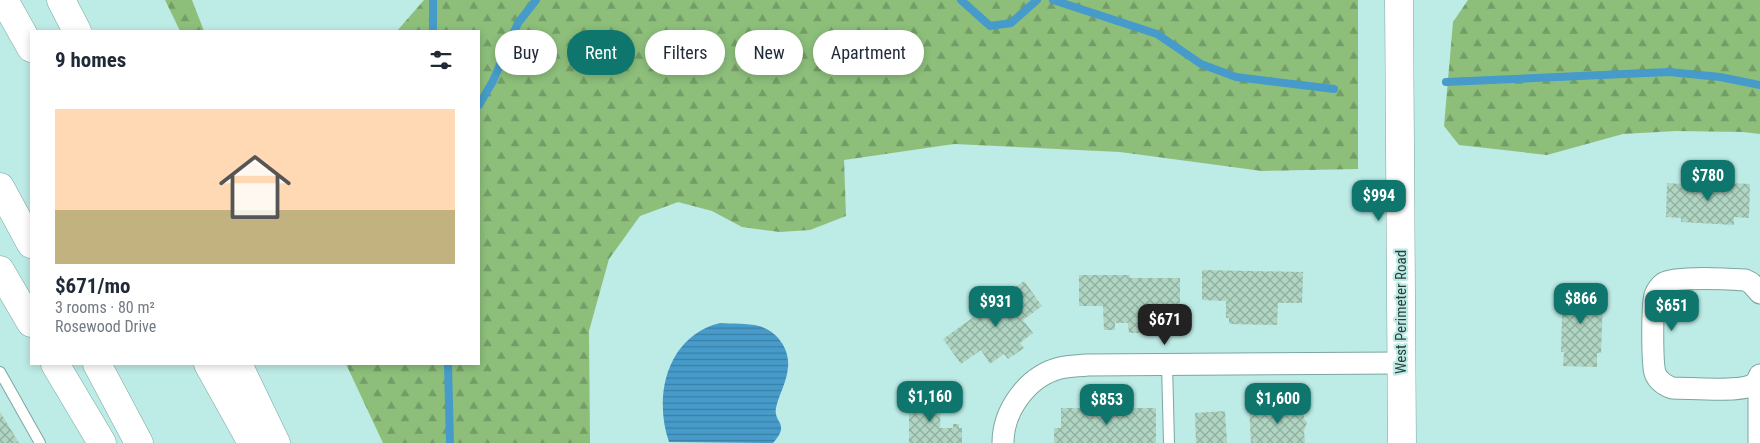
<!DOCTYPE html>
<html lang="en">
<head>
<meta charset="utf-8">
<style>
	:root { --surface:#fff; --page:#f2f2f3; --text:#1f2937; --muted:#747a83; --accent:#0f766e }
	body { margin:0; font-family:"Roboto Condensed",sans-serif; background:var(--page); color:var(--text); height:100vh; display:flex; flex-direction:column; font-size:19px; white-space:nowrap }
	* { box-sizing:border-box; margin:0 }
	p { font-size:16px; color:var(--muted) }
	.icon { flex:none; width:28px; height:28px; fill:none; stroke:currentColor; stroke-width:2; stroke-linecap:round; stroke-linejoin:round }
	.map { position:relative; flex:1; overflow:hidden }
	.sheet { position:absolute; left:30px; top:30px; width:450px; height:335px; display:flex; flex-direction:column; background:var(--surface); border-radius:0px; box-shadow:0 2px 8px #0003 }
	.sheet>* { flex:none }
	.top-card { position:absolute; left:495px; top:30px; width:475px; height:45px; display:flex; gap:10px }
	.price { position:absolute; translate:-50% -42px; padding:0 11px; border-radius:10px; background:var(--accent); color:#fff; font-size:16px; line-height:32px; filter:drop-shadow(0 1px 2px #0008) }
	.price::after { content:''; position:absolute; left:50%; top:30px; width:15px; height:11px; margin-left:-8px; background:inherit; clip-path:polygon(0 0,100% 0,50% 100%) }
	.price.current { background:#222; color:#fff }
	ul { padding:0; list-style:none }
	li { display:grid; align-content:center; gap:10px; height:265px; padding:0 25px }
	li span { display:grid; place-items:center; height:155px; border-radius:0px; color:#555 }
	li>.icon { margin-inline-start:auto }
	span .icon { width:90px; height:90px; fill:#fffc; stroke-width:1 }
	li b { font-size:21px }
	h2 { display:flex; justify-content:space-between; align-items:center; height:60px; padding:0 25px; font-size:21px }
	.tag { padding:0 18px; border-radius:22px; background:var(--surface); box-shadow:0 2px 8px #0003; font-size:18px; line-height:45px }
	.tag.current { background:var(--accent); color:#fff }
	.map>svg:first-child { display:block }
	.forest { fill:url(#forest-firs) }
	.water { fill:url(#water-rules) }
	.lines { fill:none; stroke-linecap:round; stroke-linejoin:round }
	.stream { stroke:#469bca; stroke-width:8 }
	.building { fill:url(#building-cross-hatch) }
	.lane-casing { stroke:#7ba6a1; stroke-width:12 }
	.street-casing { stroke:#7ba6a1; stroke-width:23 }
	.secondary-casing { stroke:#7ba6a1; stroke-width:29 }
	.highway-casing { stroke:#7ba6a1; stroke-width:29 }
	.lane { stroke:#fff; stroke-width:10 }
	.street { stroke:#fff; stroke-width:21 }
	.secondary { stroke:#fff; stroke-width:28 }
	.highway { stroke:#fff; stroke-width:28 }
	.labels { text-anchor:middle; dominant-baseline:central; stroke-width:4.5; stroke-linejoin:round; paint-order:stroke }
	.street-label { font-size:15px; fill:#2b3e3b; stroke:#bdebe5 }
</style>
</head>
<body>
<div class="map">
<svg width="1760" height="443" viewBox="0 0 1760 443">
	<defs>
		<pattern id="forest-firs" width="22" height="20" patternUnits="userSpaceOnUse" patternTransform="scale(1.25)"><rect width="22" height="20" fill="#8dbf7b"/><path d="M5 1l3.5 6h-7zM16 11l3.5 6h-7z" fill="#739d66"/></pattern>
		<pattern id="water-rules" width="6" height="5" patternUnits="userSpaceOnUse" patternTransform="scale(1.25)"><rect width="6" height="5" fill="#469bca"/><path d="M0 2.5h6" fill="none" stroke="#3b80a5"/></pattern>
		<pattern id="building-cross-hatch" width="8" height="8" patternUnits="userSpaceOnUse" patternTransform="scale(1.25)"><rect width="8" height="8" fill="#b0d5c2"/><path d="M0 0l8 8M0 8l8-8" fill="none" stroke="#8fae9f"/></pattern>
	</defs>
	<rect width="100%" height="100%" fill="#bdebe5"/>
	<!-- forest -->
	<g class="forest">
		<polygon points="165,0 192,0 204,31 180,31"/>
		<polygon points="424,0 1358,0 1358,169 1262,171 1120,152 954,144 844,160 846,216 810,230 780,232 742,227 712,211 678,202 640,216 609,259 589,331 590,443 383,443 346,364 479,364 479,31 397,31"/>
		<polygon points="1468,0 1760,0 1760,134 1743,132 1676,131 1623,134 1547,155 1459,145 1444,126 1453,22"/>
	</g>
	<!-- water -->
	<path class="water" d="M720,323C733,324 747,323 759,326C777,331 790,349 788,367C787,382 779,394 776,408C773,423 791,423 773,443L669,442C653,396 667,336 720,323Z"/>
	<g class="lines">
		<!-- stream -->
		<g class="stream">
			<polyline points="433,0 433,31"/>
			<polyline points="961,0 990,26 1011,23 1037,0"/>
			<polyline points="1053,0 1157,34 1201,64 1236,77 1334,89"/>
			<polyline points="1446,82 1669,72 1720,77 1760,85"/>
			<polyline points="479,105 493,81 518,23 536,0"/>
			<polyline points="448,364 450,443"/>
		</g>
	</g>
	<!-- building -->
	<g class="building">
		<polygon points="1681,181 1750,184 1749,218 1734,217 1734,225 1681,222 1681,218 1666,217 1667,183 1681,184"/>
		<polygon points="1202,270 1303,272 1302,303 1278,303 1277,325 1229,324 1229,318 1226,318 1226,301 1202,300"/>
		<polygon points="1079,275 1130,275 1130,278 1180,278 1180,308 1157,308 1157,325 1155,325 1155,333 1129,333 1128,323 1115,323 1115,330 1104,330 1103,306 1079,306"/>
		<polygon points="1024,281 1042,306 1023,320 1033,333 1020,343 1024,348 1008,359 1004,354 990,364 981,350 961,364 943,339"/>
		<polygon points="1563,283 1596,285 1596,299 1603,299 1601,353 1597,353 1597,367 1563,366 1564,352 1561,352"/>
		<polygon points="909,398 941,398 940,428 953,428 953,424 959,424 959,428 962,428 962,443 909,443"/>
		<polygon points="1303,407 1304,419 1307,422 1304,431 1305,443 1251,443 1249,409"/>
		<polygon points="1061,408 1156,408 1156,443 1054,443 1054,428 1061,428"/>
		<polygon points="1225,411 1227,443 1196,443 1195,413"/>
		<polygon points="0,412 19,443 0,443"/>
	</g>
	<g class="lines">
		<defs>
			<g id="lane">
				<polyline points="1167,364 1169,443"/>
				<polyline points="0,372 40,443"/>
			</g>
			<g id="street">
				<path d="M1760,293L1751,283L1745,280C1730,279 1675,276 1664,283C1660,286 1657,290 1655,295C1652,306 1652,362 1655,373C1658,381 1664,385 1672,388C1690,388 1735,392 1750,386C1756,384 1758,380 1760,375"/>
				<path d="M1003,443C1003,410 1028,376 1060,368C1069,366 1079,366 1087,365L1401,363"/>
				<polyline points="1759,443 1759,377"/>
			</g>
			<polyline id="secondary" points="1399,0 1402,443"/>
			<g id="highway">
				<polyline points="4,0 31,48"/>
				<polyline points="61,0 77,31"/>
				<polyline points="0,187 31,244"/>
				<polyline points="0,270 31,323"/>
				<polyline points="55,364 102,443"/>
				<polyline points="97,364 139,443"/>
				<polyline points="208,364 252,443"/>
				<polyline points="238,364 276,443"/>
			</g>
		</defs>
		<!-- lane casing -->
		<use href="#lane" class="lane-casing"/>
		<!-- street casing -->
		<use href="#street" class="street-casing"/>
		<!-- secondary casing -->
		<use href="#secondary" class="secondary-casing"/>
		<!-- highway casing -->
		<use href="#highway" class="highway-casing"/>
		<!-- lane -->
		<use href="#lane" class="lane"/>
		<!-- street -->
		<use href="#street" class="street"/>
		<!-- secondary -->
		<use href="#secondary" class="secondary"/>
		<!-- highway -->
		<use href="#highway" class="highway"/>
	</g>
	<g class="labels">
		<!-- street labels -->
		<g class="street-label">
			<text transform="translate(1401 312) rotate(-90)">West Perimeter Road</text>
		</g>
	</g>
</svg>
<b class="price" style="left:1708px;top:202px">$780</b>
<b class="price" style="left:1379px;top:222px">$994</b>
<b class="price" style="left:1581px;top:325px">$866</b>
<b class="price" style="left:996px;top:328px">$931</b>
<b class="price" style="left:1672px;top:332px">$651</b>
<b class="price current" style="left:1165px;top:346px">$671</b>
<b class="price" style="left:930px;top:423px">$1,160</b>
<b class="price" style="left:1278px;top:425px">$1,600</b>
<b class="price" style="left:1107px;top:426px">$853</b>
<div class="top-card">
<a class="tag">Buy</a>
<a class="tag current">Rent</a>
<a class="tag">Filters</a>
<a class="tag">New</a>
<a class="tag">Apartment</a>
</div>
<section class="sheet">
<h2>9 homes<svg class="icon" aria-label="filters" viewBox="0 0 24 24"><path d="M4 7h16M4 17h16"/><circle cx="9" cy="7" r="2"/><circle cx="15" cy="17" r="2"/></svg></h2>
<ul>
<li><span style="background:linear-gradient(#ffd9b3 65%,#c2b280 0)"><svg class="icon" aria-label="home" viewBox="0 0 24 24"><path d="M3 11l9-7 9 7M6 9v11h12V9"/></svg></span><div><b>$671/mo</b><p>3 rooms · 80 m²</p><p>Rosewood Drive</p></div></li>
</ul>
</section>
</div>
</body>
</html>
